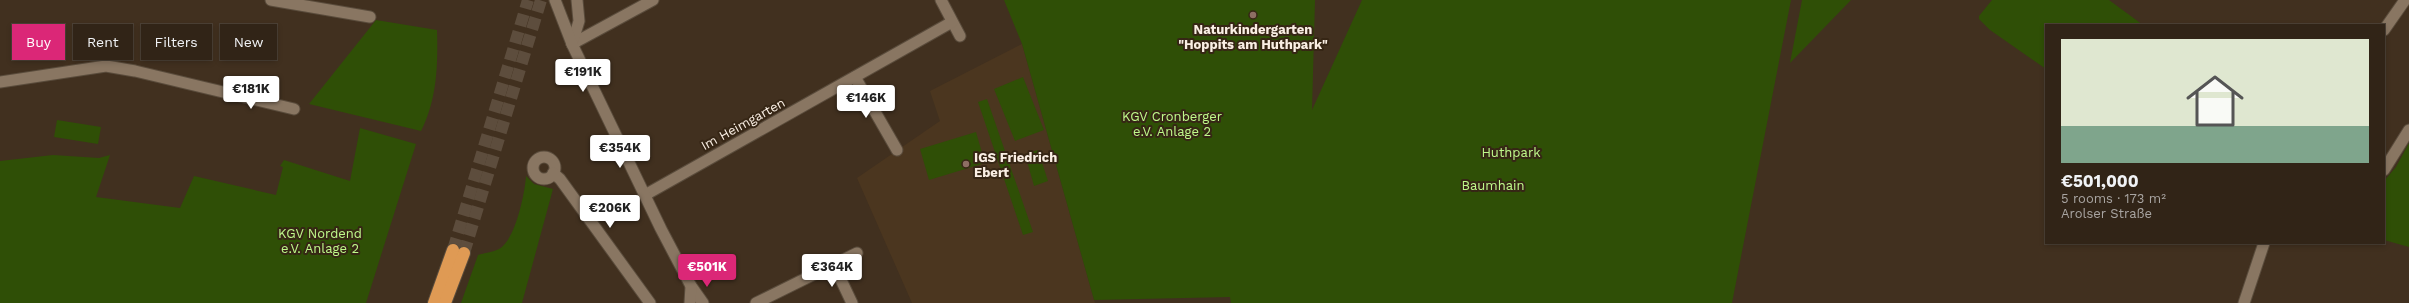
<!DOCTYPE html>
<html lang="en">
<head>
<meta charset="utf-8">
<style>
	:root { --surface:#312417; --page:#392c20; --text:#f1f3f6; --muted:#a8a4a1; --line:#4c4136; --accent:#db2777 }
	body { margin:0; font-family:"Work Sans",sans-serif; background:var(--page); color:var(--text); height:100vh; display:flex; flex-direction:column; font-size:15px; white-space:nowrap }
	* { box-sizing:border-box; margin:0 }
	p { font-size:13px; color:var(--muted) }
	.icon { flex:none; width:22px; height:22px; fill:none; stroke:currentColor; stroke-width:2; stroke-linecap:round; stroke-linejoin:round }
	.map { position:relative; flex:1; overflow:hidden }
	.drawer { position:absolute; left:2045px; top:24px; width:340px; height:220px; display:flex; flex-direction:column; background:var(--surface); border-radius:0px; box-shadow:0 2px 6px #0003,0 0 0 1px var(--line) }
	.drawer>* { flex:none }
	.hud { position:absolute; left:12px; top:24px; width:380px; height:36px; display:flex; gap:8px }
	.price { position:absolute; translate:-50% -34px; padding:0 9px; border-radius:4px; background:#fff; color:#222; font-size:13px; line-height:26px; filter:drop-shadow(0 1px 2px #0008) }
	.price::after { content:''; position:absolute; left:50%; top:24px; width:12px; height:9px; margin-left:-6px; background:inherit; clip-path:polygon(0 0,100% 0,50% 100%) }
	.price.selected { background:var(--accent); color:#fff }
	ul { padding:0; list-style:none }
	li { display:grid; align-content:center; gap:8px; height:212px; padding:0 16px }
	li span { display:grid; place-items:center; height:124px; border-radius:0px; color:#555 }
	li>.icon { margin-inline-start:auto }
	span .icon { width:72px; height:72px; fill:#fffc; stroke-width:1 }
	li b { font-size:17px }
	.tag { padding:0 14px; border-radius:0px; background:var(--surface); box-shadow:0 2px 6px #0003,0 0 0 1px var(--line); font-size:14px; line-height:36px }
	.tag.selected { background:var(--accent); color:#fff }
	.map>svg:first-child { display:block }
	.built { fill:#4b361f }
	.green { fill:#2f4f06 }
	.lines { fill:none; stroke-linecap:round; stroke-linejoin:round }
	.motorway-tunnel { stroke:#5d4d3d; stroke-width:12; stroke-dasharray:12 6; stroke-linecap:butt }
	.minor-casing { stroke:#5a4c3c; stroke-width:13 }
	.secondary-casing { stroke:#5a4c3c; stroke-width:13 }
	.motorway-casing { stroke:#5a4c3c; stroke-width:14 }
	.minor { stroke:#897662; stroke-width:11 }
	.secondary { stroke:#897662; stroke-width:11 }
	.motorway { stroke:#df9a54; stroke-width:12 }
	.education-dot { fill:#8d6e63; stroke:#362615; stroke-width:1.5 }
	.labels { text-anchor:middle; dominant-baseline:central; stroke-width:4; stroke-linejoin:round; paint-order:stroke }
	.poi-label { font-size:13px; font-weight:bold; fill:#faefe4; stroke:#362615 }
	.park-label { font-size:13px; fill:#bff98b; stroke:#362615 }
	.street-label { font-size:13px; fill:#faefe4; stroke:#362615 }
</style>
</head>
<body>
<div class="map">
<svg width="2409" height="303" viewBox="0 0 2409 303">
	<rect width="100%" height="100%" fill="#41301f"/>
	<!-- built -->
	<polygon class="built" points="1022,44 1095,303 912,303 857,178 940,121 930,91"/>
	<!-- green -->
	<g class="green">
		<polygon points="1004,0 1315,0 1312,110 1362,0 1791,0 1732,303 1231,303 1230,297 1094,300 1022,44"/>
		<polygon points="1802,0 1851,0 1790,63"/>
		<polygon points="1992,0 2109,0 2143,25 2046,25 2046,69 1990,30 1979,19 1979,16"/>
		<path d="M376,20L437,30C438,65 437,99 421,131L309,104Z"/>
		<polygon points="1023,77 1044,130 1015,141 994,89"/>
		<polygon points="987,99 1033,232 1023,235 978,102"/>
		<polygon points="57,120 101,127 98,144 54,137"/>
		<polygon points="360,128 416,144 366,303 0,303 0,161 53,155 99,158 110,155 96,197 180,208 194,176 276,195 283,167 280,166 284,160 350,181"/>
		<polygon points="976,132 985,163 929,180 920,149"/>
		<polygon points="2409,143 2409,247 2384,240 2384,181 2396,167"/>
		<polygon points="1038,150 1048,181 1034,186 1025,154"/>
		<path d="M526,176L534,184L553,189L522,303H461L478,255C484,253 493,252 499,249C515,241 525,193 526,176Z"/>
	</g>
	<g class="lines">
		<!-- motorway-tunnel -->
		<g class="motorway-tunnel">
			<polyline points="453,250 528,0"/>
			<polyline points="464,253 541,0"/>
		</g>
		<defs>
			<g id="minor">
				<polyline points="271,0 370,17"/>
				<polyline points="941,0 960,36"/>
				<polyline points="2384,30 2405,0"/>
				<polyline points="572,44 653,0"/>
				<polyline points="572,44 579,21 577,0"/>
				<polyline points="855,77 897,150"/>
				<polyline points="0,82 106,66 135,71 294,109"/>
				<circle cx="544" cy="168" r="11"/>
				<polyline points="2384,170 2409,130"/>
				<polyline points="553,173 560,179 650,303"/>
				<polyline points="645,195 952,22"/>
				<polyline points="833,263 852,303"/>
				<polyline points="691,286 703,303"/>
				<polyline points="756,303 857,253"/>
				<polyline points="2244,303 2264,243"/>
			</g>
			<polyline id="secondary" points="555,0 572,44 661,229 691,286 690,303"/>
			<g id="motorway">
				<polyline points="434,303 453,250"/>
				<polyline points="445,303 464,253"/>
			</g>
		</defs>
		<!-- minor casing -->
		<use href="#minor" class="minor-casing"/>
		<!-- secondary casing -->
		<use href="#secondary" class="secondary-casing"/>
		<!-- motorway casing -->
		<use href="#motorway" class="motorway-casing"/>
		<!-- minor -->
		<use href="#minor" class="minor"/>
		<!-- secondary -->
		<use href="#secondary" class="secondary"/>
		<!-- motorway -->
		<use href="#motorway" class="motorway"/>
	</g>
	<!-- markers -->
	<g class="education-dot">
		<circle cx="1253" cy="15" r="4"/>
		<circle cx="966" cy="164" r="4"/>
	</g>
	<g class="labels">
		<!-- poi labels -->
		<g class="poi-label">
			<text x="1253" y="29">Naturkindergarten<tspan x="1253" dy="15">"Hoppits am Huthpark"</tspan></text>
			<text x="974" y="157" text-anchor="start">IGS Friedrich<tspan x="974" dy="15">Ebert</tspan></text>
		</g>
		<!-- park labels -->
		<g class="park-label">
			<text x="1172" y="116">KGV Cronberger<tspan x="1172" dy="15">e.V. Anlage 2</tspan></text>
			<text x="1511" y="152">Huthpark</text>
			<text x="1493" y="185">Baumhain</text>
			<text x="320" y="233">KGV Nordend<tspan x="320" dy="15">e.V. Anlage 2</tspan></text>
		</g>
		<!-- street labels -->
		<g class="street-label">
			<text transform="translate(743 124) rotate(-29)">Im Heimgarten</text>
		</g>
	</g>
</svg>
<b class="price" style="left:583px;top:93px">€191K</b>
<b class="price" style="left:251px;top:110px">€181K</b>
<b class="price" style="left:866px;top:119px">€146K</b>
<b class="price" style="left:620px;top:169px">€354K</b>
<b class="price" style="left:610px;top:229px">€206K</b>
<b class="price selected" style="left:707px;top:288px">€501K</b>
<b class="price" style="left:832px;top:288px">€364K</b>
<div class="hud">
<a class="tag selected">Buy</a>
<a class="tag">Rent</a>
<a class="tag">Filters</a>
<a class="tag">New</a>
</div>
<section class="drawer">
<ul>
<li><span style="background:linear-gradient(#dfe7d0 70%,#7fa58c 0)"><svg class="icon" aria-label="home" viewBox="0 0 24 24"><path d="M3 11l9-7 9 7M6 9v11h12V9"/></svg></span><div><b>€501,000</b><p>5 rooms · 173 m²</p><p>Arolser Straße</p></div></li>
</ul>
</section>
</div>
</body>
</html>
